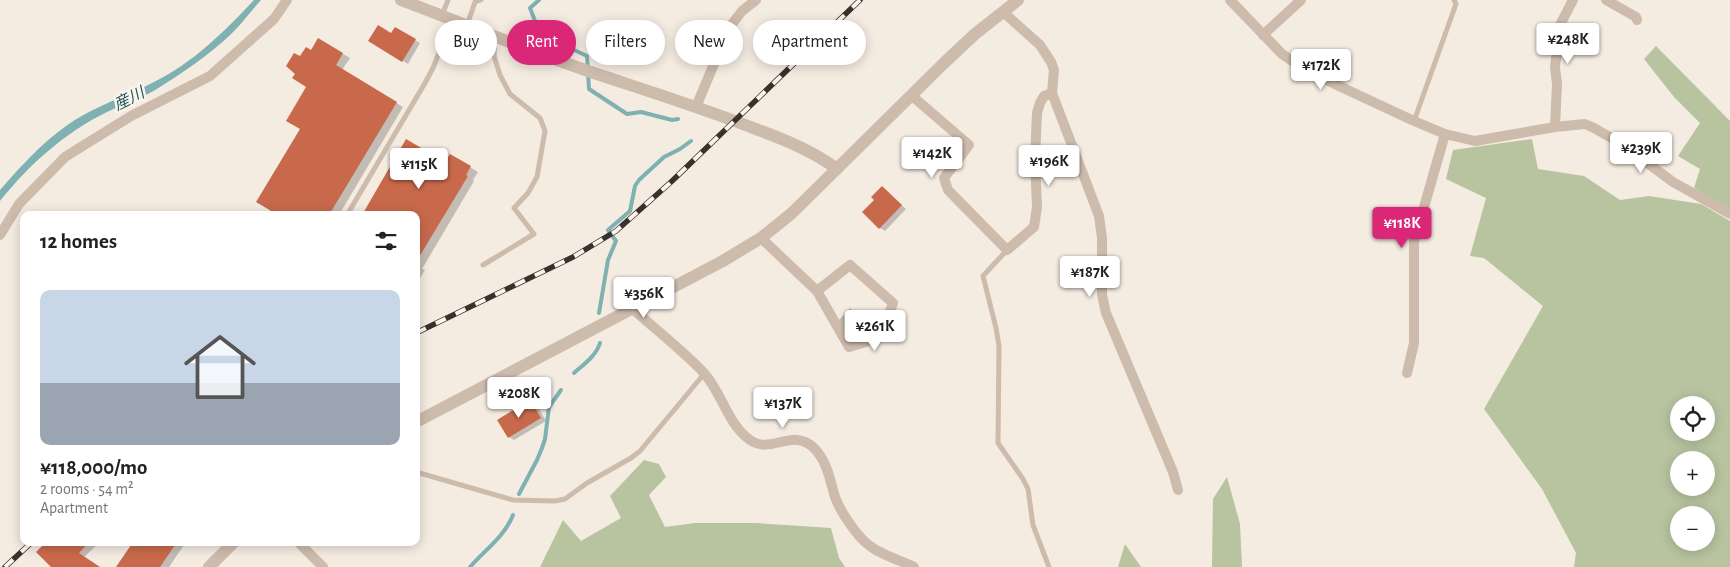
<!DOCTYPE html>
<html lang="en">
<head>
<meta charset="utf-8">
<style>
	:root { --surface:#fff; --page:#f2f2f2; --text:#222; --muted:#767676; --line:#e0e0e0; --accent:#db2777 }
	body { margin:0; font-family:"Alegreya Sans","Noto Sans JP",sans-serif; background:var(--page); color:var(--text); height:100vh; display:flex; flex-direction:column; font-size:19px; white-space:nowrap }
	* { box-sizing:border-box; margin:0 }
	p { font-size:16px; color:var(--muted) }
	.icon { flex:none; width:28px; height:28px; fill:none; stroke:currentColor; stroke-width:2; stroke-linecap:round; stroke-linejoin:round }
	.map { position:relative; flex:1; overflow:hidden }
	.details { position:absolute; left:20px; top:211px; width:400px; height:335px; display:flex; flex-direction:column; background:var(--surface); border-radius:10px; box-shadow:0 2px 12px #0003 }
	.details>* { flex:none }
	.top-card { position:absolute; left:435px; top:20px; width:475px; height:45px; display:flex; gap:10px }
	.controls { position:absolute; left:1670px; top:396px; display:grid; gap:10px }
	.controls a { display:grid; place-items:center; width:45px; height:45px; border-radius:50%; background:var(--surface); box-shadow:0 2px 12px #0003; font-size:25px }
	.price { position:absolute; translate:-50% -42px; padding:0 11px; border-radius:5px; background:#fff; color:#222; font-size:16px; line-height:32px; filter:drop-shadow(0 1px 2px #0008) }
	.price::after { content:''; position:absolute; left:50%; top:30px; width:15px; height:11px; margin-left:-8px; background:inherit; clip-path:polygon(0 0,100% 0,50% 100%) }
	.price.active { background:var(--accent); color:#fff }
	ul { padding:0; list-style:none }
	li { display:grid; align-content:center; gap:10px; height:265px; padding:0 20px }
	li+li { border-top:1px solid var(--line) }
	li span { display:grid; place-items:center; height:155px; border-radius:10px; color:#555 }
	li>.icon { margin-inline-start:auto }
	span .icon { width:90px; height:90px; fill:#fffc; stroke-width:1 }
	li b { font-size:21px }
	h2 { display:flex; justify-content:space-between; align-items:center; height:60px; padding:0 20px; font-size:21px }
	.tag { padding:0 18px; border-radius:22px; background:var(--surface); box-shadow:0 2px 12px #0003; font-size:18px; line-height:45px }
	.tag.active { background:var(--accent); color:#fff }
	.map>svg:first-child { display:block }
	.green { fill:#b8c4a0; fill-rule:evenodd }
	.water { fill:#7fb0b2 }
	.shadow { fill:#0003 }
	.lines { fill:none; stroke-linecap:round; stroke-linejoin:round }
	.stream { stroke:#7fb0b2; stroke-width:4 }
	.building { fill:#c8694b }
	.service { stroke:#cdbbac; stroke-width:5 }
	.minor { stroke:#cdbbac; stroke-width:10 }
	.tertiary { stroke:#cdbbac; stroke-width:12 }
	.rail-casing { stroke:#3b302b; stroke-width:5.5 }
	.rail { stroke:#fbf5ee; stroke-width:4; stroke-dasharray:11; stroke-linecap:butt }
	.labels { text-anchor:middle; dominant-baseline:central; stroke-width:5; stroke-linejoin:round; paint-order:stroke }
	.water-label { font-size:16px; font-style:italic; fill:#1f5a5e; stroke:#fbf5ee }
</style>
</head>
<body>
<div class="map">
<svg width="1730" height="567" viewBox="0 0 1730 567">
	<rect width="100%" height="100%" fill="#f4ebe1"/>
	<!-- green -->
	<g class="green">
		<polygon points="1656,46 1730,121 1730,210 1694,188 1700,169 1678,156 1700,123 1674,97 1644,59"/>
		<path d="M1532,139L1538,169L1584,176L1620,200L1649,196L1701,204L1730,221V567H1574L1576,553L1542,489L1484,409L1543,306L1484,258L1470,256L1486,198L1446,179L1453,150ZM1679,405H1706V432H1679ZM1679,460H1706V488H1679ZM1679,515H1706V542H1679Z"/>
		<polygon points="850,308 876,332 856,341 848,338 839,320"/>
		<polygon points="644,460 659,464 666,477 649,495 665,527 695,523 756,523 831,528 839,558 845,567 540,567 563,520 581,541 621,518 610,496"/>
		<polygon points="1227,477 1240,524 1242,567 1212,567 1213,499"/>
		<polygon points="1125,544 1141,567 1118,567"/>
	</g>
	<!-- water -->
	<path class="water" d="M254,0H261C250,12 240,26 228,37C207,56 184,72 160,87C143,98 123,104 105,113C63,134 29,165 0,201V190C20,167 41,144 66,126C92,107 125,97 154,82C193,63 225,31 254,0Z"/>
	<!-- shadow -->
	<g class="shadow">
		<polygon points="395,28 420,43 408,64 370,41 391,34"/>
		<polygon points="318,39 350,58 342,70 403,107 339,215 281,215 302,129 308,86 301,58 311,51"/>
		<polygon points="450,155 478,172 473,180 474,181 422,269 425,270 416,285 416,215 363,215 445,164"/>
		<polygon points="882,188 906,209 885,231 880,228 876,199"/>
		<polygon points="530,401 536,404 546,421 514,440 509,437"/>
		<polygon points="48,542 100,542 84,557 99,567 52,567"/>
		<polygon points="134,542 186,542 169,567 118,567"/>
	</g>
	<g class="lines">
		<!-- stream -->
		<g class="stream">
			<polyline points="539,0 530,8 540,34 587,56 589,89 627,114 641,112 672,120 678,119"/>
			<polyline points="599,313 608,260 616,241 608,230 630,211 635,186 639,180 664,157 680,149 691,141"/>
			<path d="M574,373C583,365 596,356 600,343"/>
			<polyline points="519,494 537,460 542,448 545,439 549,407 561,390"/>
			<path d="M470,567C485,550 505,536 513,515"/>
		</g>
	</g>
	<!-- building -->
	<g class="building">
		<polygon points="378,25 391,33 395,27 416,39 402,62 368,41"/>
		<polygon points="318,38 343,53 336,65 397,102 329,215 278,215 256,202 300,129 286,121 306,87 292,78 295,74 286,66 294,53 300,56 306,47 311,50"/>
		<polygon points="406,139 445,162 450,154 471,166 466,175 468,176 416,262 416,215 362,215"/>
		<polygon points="882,186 902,205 879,229 862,212 874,200 871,197"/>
		<polygon points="530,400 541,418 508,438 497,420"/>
		<polygon points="46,542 89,542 79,553 100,567 51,567 36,552"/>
		<polygon points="133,542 177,542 160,567 116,567"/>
	</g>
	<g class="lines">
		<!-- service -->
		<g class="service">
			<polyline points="442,15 448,0"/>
			<polyline points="467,25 475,2 481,0"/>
			<polyline points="1414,121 1456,4 1454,0"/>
			<polyline points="347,215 425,83 433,68 452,20"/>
			<polyline points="1007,250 983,276 996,328 999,346 998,443 1023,479 1028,489 1033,525 1049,567"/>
			<polyline points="483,265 534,234 514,208 528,193 537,177 545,131 540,118 510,94 500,75 494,56 495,38"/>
			<polyline points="416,472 513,500 555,501 565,499 587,483 631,458 640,451 704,374"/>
		</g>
		<!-- minor -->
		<g class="minor">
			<polyline points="1230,0 1282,54 1309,72 1414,121 1445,134 1475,141 1555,127 1585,124 1594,128 1622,144 1673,182 1730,214"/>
			<polyline points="1606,0 1636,17 1637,20"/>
			<polyline points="1003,12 1040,45 1051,62 1054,70 1052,93 1099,216 1102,238 1102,295 1106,313 1173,472 1178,490"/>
			<polyline points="1263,35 1301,0"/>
			<polyline points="911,95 969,145 944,178 948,190 1007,250 1034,227 1037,207 1035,159 1037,113 1040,103 1044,96 1052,93"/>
			<polyline points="696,107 729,28 742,11 756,0"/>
			<polyline points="1555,127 1557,84 1555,67 1560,25 1573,0"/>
			<polyline points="0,235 19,204 65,157 131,116 210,76 274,19 287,0"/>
			<polyline points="761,238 817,291 849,347 880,338 893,303 850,265 817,291"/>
			<path d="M633,309C656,330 682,350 703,372C722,392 727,424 750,440C771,455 793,427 814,448C827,461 830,480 835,497C840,511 857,537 870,546C880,554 901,561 914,567"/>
			<polyline points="1407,373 1414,343 1414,242 1445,134"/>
			<polyline points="298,542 323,567"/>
		</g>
		<!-- tertiary -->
		<g class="tertiary">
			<path d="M401,0C467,25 531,52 597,74C648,91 699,107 748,126C780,138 810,149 837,169"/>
			<polyline points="416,422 721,262 761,238 792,213 944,63 975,34 1018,0"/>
			<polyline points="209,567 234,542"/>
		</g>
		<defs>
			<g id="rail">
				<polyline points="416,333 573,257 616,231 671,182 860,0"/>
				<polyline points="5,567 32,542"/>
			</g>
		</defs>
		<!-- rail casing -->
		<use href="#rail" class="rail-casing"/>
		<!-- rail -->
		<use href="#rail" class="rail"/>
	</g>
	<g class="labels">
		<!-- water labels -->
		<g class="water-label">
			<text transform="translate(129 99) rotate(-27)">産川</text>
		</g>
	</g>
</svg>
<div class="controls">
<a><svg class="icon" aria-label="locate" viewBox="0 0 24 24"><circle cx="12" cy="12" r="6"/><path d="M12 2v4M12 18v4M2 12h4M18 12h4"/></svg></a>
<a>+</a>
<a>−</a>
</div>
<b class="price" style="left:1568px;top:65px">¥248K</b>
<b class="price" style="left:1321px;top:91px">¥172K</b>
<b class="price" style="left:1641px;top:174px">¥239K</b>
<b class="price" style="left:932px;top:179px">¥142K</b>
<b class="price" style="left:1049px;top:187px">¥196K</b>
<b class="price" style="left:419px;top:190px">¥115K</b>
<b class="price active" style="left:1402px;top:249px">¥118K</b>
<b class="price" style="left:1090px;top:298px">¥187K</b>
<b class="price" style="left:644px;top:319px">¥356K</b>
<b class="price" style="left:875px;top:352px">¥261K</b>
<b class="price" style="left:519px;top:419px">¥208K</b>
<b class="price" style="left:783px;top:429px">¥137K</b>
<div class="top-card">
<a class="tag">Buy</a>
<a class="tag active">Rent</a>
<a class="tag">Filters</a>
<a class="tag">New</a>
<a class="tag">Apartment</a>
</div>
<section class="details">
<h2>12 homes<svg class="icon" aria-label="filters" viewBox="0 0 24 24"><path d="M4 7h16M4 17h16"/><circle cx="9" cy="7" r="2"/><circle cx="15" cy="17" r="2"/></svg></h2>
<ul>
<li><span style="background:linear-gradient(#c9d6e8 60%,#9aa5b1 0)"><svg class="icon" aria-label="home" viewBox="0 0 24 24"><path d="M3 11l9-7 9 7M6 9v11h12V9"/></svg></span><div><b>¥118,000/mo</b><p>2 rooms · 54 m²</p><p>Apartment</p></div></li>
</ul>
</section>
</div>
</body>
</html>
